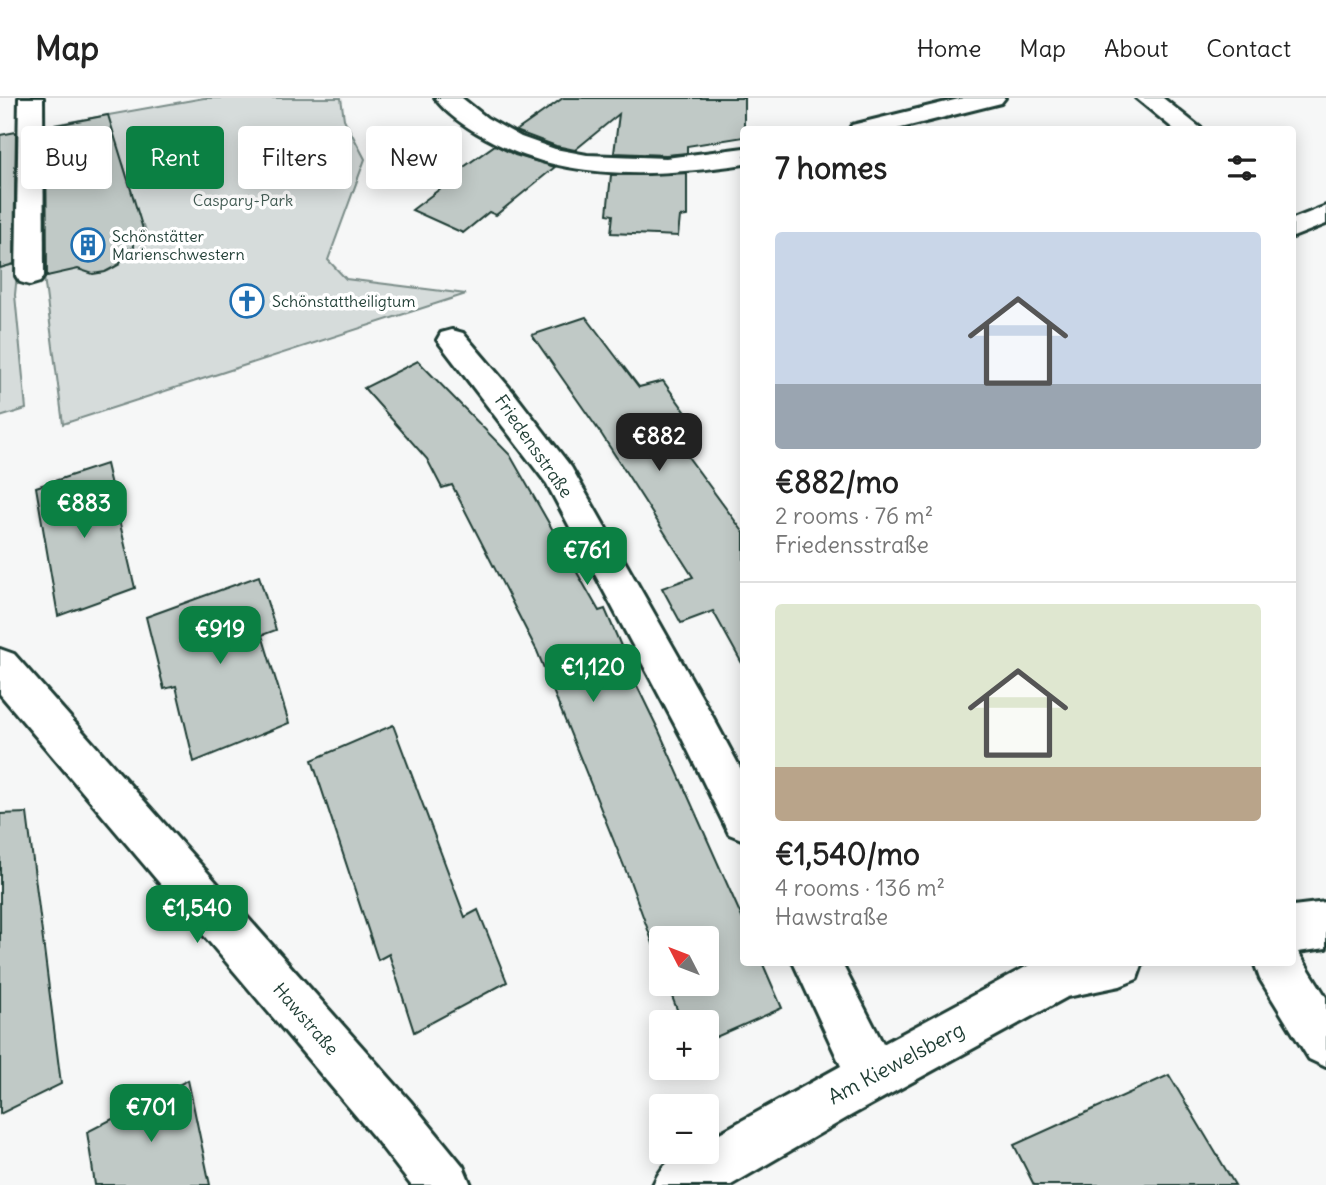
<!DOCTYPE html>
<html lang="en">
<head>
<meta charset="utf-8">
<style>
	:root { --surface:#fff; --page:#f2f2f2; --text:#222; --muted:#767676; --line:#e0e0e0; --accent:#0b8043 }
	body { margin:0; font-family:Delius,sans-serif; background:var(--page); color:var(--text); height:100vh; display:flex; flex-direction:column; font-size:26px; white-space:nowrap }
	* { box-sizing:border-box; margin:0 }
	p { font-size:23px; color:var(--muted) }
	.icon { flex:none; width:38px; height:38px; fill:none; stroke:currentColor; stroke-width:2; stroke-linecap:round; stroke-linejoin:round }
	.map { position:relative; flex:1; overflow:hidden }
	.details { position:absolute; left:740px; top:28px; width:556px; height:840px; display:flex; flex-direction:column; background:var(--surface); border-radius:7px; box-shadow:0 4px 18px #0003 }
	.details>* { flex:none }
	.top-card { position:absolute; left:21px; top:28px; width:614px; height:63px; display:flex; gap:14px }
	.needle { width:46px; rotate:312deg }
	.fabs { position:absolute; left:649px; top:828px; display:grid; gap:14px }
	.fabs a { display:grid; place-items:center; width:70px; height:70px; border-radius:7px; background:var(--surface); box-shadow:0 4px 18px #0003; font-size:35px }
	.price { position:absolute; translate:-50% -60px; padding:0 16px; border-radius:14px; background:var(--accent); color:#fff; font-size:23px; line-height:46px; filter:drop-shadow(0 2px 4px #0008) }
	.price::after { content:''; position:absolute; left:50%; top:42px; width:21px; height:16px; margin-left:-10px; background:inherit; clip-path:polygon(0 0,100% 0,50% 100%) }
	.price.selected { background:#222; color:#fff }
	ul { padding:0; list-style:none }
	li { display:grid; align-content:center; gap:14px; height:371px; padding:0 35px }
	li+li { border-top:2px solid var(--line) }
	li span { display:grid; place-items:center; height:217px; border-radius:7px; color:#555 }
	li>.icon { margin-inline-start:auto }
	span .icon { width:126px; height:126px; fill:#fffc; stroke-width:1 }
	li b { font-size:30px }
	h2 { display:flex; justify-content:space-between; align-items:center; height:84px; padding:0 35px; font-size:30px }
	.chip { padding:0 24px; border-radius:7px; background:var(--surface); box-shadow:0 4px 18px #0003; font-size:24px; line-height:63px }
	.chip.selected { background:var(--accent); color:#fff }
	header { display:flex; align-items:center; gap:42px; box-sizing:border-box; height:98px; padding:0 35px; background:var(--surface); border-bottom:2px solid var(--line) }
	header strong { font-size:33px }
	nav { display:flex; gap:38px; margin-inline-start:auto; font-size:24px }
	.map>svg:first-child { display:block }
	.green { fill:#d6dcdb; stroke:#7a8c88; stroke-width:2 }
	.building { fill:#c0c9c6; stroke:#1f3d34; stroke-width:2 }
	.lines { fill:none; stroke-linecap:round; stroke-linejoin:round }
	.minor-casing { stroke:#1f3d34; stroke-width:6 }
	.minor { fill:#fff; fill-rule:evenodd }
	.labels { text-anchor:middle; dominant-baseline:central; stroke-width:7; stroke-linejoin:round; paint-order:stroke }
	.far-park-label { font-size:16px; fill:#445d55; stroke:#fff }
	.far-poi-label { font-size:16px; fill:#1f3d34; stroke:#fff; text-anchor:start }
	.street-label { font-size:18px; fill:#1f3d34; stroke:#fff }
	.near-street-label { font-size:21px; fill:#1f3d34; stroke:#fff }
</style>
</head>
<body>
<header>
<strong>Map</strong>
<nav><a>Home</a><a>Map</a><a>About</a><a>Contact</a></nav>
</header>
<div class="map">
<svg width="1326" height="1087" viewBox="0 0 1326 1087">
	<rect width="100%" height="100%" fill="#f6f7f7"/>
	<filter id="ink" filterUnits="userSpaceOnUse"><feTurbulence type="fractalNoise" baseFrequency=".0143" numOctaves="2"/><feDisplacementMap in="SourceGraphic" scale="14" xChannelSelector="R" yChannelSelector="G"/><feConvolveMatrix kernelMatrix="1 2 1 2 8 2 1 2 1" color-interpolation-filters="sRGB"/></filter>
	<g filter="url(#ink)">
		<!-- green -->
		<g class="green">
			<path d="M204,0H341L344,21L365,61L328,162L346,181L466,196L63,326L44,179C54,176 67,171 78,171C98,171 99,183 121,164L120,153L134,150V144L148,140L144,127L135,128L132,95L123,66L43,85L41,29Z"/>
			<polygon points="18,165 15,197 26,311 0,319 0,170"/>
		</g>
		<!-- building -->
		<g class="building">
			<polygon points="563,0 744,0 744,39 687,48 687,55 666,57 614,55 619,16 575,52 556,48 516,33"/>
			<polygon points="108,17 146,141 134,144 134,150 124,152 120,166 105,174 93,176 78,171 47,178 46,29"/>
			<polygon points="16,34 14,166 0,170 0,37"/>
			<polygon points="495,47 515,57 555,69 496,117 489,114 463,135 412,112 445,87 441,85"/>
			<polygon points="687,75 687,118 680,119 678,138 611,135 613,117 607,116 611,77"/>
			<polygon points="586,219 639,289 663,283 692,323 684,327 698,346 683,352 744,435 744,569 713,513 681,525 662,490 693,479 602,337 532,237"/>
			<polygon points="418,263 510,357 599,513 605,511 621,548 618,549 659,633 744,824 744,864 762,864 782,910 707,943 707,924 682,924 667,886 707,886 707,840 662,840 662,870 630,783 537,553 452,387 442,390 427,361 364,290"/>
			<polygon points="106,366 135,490 58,518 36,389"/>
			<polygon points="259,478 276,532 262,537 289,625 194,664 176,588 164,591 146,519"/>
			<polygon points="393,627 465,819 478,812 507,884 414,934 389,856 378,862 312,662"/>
			<polygon points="27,715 61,986 0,1016 0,716"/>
			<polygon points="1169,977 1235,1087 1034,1087 1014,1047"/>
			<polygon points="188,982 210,1087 95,1087 87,1034"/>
		</g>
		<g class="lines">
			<defs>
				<g id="minor">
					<polygon points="19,0 43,0 44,178 40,184 30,187 20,184 16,178"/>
					<path d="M435,0H462L487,20L521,39L555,51L587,57L666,60L744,50V66C657,79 565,84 486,40C468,30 447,17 435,0Z"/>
					<polygon points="963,0 1005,0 1001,5 893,32 849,32 852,27"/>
					<polygon points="1136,0 1163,0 1203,32 1175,32"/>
					<polygon points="1326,108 1326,126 1293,139 1293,121"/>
					<polygon points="452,232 463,235 514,295 571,369 709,612 744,677 744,742 729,736 681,638 547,386 437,242 441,235"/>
					<polygon points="0,551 14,556 410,1003 463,1068 471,1087 411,1087 374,1039 0,596"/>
					<polygon points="1326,804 1326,850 1298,854 1326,899 1326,969 1309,961 1260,881 1254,864 1293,864 1293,808"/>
					<path d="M793,864H841L883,946L1035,864H1143L1137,881L1120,888L1067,899L850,1018L731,1087H653C664,1061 679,1054 707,1054V1042L841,968Z"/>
				</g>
			</defs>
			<!-- minor casing -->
			<use href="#minor" class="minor-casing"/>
			<!-- minor -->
			<use href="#minor" class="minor"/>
		</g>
	</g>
	<!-- icons -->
	<defs>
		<symbol id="building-ring" viewBox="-11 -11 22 22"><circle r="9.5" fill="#fff" stroke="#1f6fb2" stroke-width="1.5"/><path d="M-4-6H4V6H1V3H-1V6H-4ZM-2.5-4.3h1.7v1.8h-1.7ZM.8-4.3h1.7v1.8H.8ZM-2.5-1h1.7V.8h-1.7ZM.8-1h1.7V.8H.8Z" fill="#1f6fb2"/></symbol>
		<symbol id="church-ring" viewBox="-11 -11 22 22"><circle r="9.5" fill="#fff" stroke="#1f6fb2" stroke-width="1.5"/><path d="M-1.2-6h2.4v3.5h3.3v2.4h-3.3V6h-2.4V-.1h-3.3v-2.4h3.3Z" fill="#1f6fb2"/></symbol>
	</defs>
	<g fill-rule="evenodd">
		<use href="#building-ring" x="69" y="128" width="38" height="38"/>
		<use href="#church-ring" x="228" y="184" width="38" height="38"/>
	</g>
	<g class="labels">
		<!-- far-park labels -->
		<g class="far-park-label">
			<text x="243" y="102">Caspary-Park</text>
		</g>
		<!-- far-poi labels -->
		<g class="far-poi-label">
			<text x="112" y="138">Schönstätter<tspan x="112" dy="18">Marienschwestern</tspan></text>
			<text x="272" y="203">Schönstattheiligtum</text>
		</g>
		<!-- street labels -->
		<g class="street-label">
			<text transform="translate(534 348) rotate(55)">Friedensstraße</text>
			<text transform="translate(306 921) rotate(49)">Hawstraße</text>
		</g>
		<!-- near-street labels -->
		<g class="near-street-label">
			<text transform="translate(896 965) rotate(-28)">Am Kiewelsberg</text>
		</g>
	</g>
</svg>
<div class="fabs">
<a><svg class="needle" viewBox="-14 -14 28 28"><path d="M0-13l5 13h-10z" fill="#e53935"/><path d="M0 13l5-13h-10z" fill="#767676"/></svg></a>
<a>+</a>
<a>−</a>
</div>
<b class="price selected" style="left:659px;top:375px">€882</b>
<b class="price" style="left:84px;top:442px">€883</b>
<b class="price" style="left:587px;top:489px">€761</b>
<b class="price" style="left:220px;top:568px">€919</b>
<b class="price" style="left:593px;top:606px">€1,120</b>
<b class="price" style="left:197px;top:847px">€1,540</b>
<b class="price" style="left:151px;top:1046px">€701</b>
<div class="top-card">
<a class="chip">Buy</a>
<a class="chip selected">Rent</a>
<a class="chip">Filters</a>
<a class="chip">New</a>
</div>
<section class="details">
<h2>7 homes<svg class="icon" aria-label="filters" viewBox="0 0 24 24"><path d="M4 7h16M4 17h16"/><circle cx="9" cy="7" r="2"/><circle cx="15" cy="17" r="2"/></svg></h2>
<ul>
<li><span style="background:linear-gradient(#c9d6e8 70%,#9aa5b1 0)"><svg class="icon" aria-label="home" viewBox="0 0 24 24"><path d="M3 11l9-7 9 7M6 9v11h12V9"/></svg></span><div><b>€882/mo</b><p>2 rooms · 76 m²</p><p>Friedensstraße</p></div></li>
<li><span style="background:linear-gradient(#dfe7d0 75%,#b9a48a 0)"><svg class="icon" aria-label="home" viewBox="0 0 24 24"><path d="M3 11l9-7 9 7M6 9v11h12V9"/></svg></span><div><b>€1,540/mo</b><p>4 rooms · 136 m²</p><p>Hawstraße</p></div></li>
</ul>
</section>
</div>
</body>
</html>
